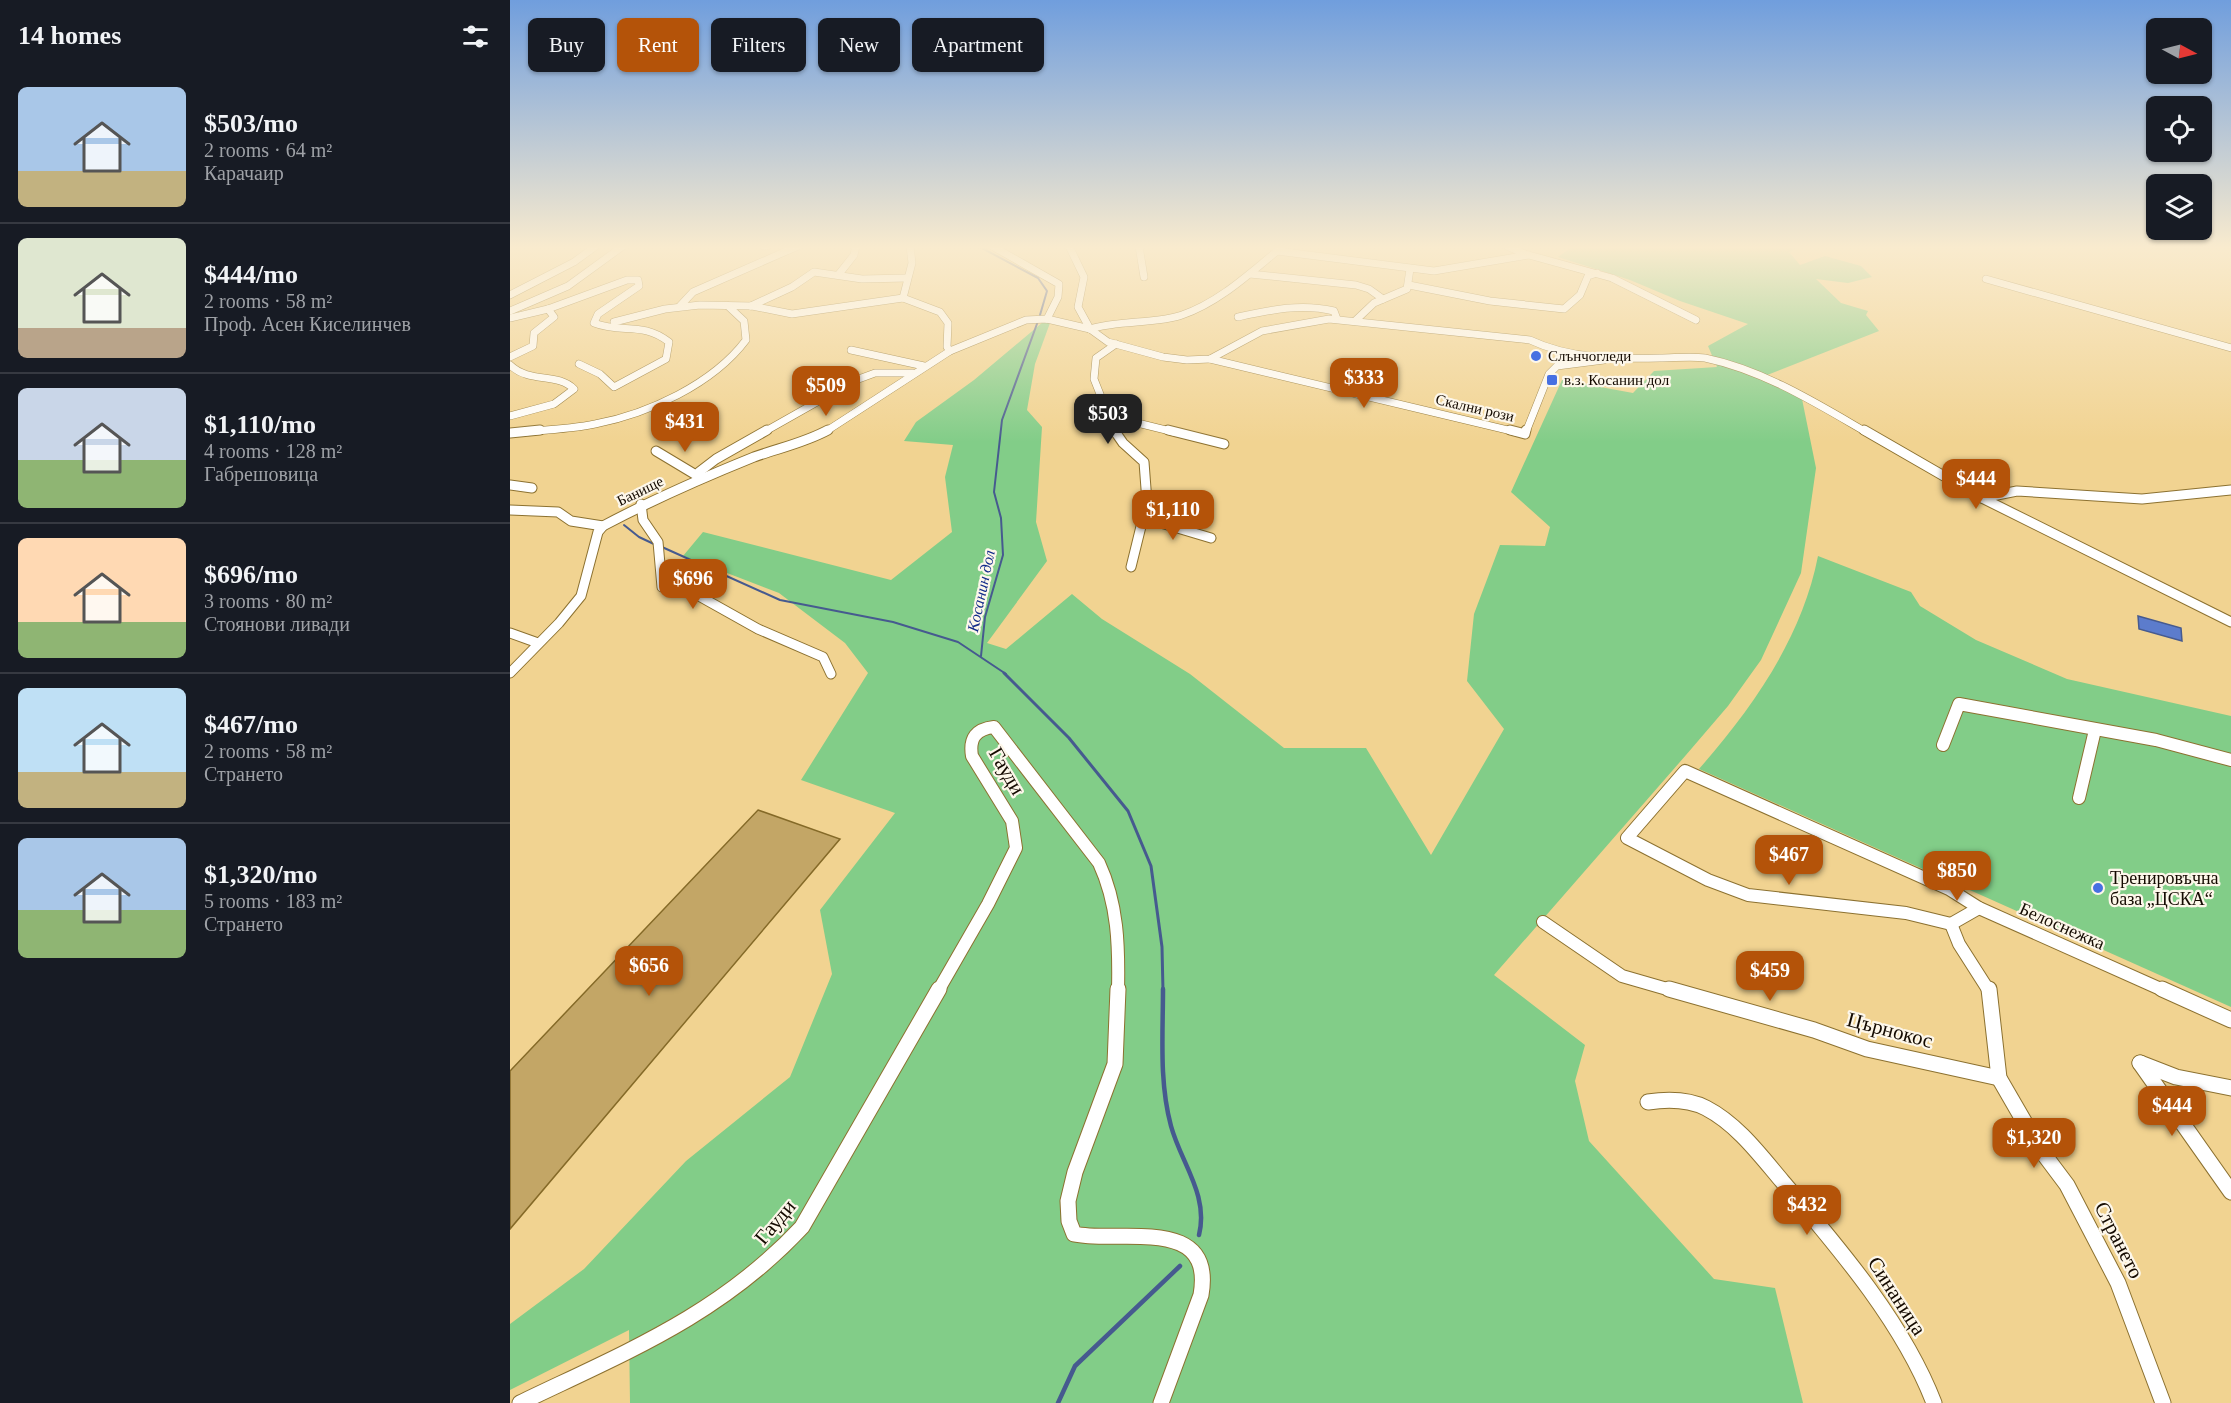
<!DOCTYPE html>
<html lang="en">
<head>
<meta charset="utf-8">
<style>
	:root { --surface:#171b24; --page:#20242c; --text:#f1f3f6; --muted:#9ea1a6; --line:#363941; --accent:#b45309 }
	body { margin:0; font-family:Georgia,serif; background:var(--page); color:var(--text); height:100vh; display:flex; flex-direction:column; font-size:22px; white-space:nowrap }
	* { box-sizing:border-box; margin:0 }
	p { font-size:20px; color:var(--muted) }
	.icon { flex:none; width:33px; height:33px; fill:none; stroke:currentColor; stroke-width:2; stroke-linecap:round; stroke-linejoin:round }
	.map { position:relative; flex:1; overflow:hidden }
	.panel { display:flex; flex-direction:column; background:var(--surface); width:510px }
	.panel>* { flex:none }
	.guide { position:absolute; left:18px; top:18px; width:570px; height:54px; display:flex; gap:12px }
	.needle { width:39px; rotate:97deg }
	.buttons { position:absolute; left:1636px; top:18px; display:grid; gap:12px }
	.buttons a { display:grid; place-items:center; width:66px; height:66px; border-radius:9px; background:var(--surface); box-shadow:0 2px 4px #0004; font-size:30px }
	.price { position:absolute; translate:-50% -51px; padding:0 14px; border-radius:12px; background:var(--accent); color:#fff; font-size:20px; line-height:39px; filter:drop-shadow(0 2px 3px #0008) }
	.price::after { content:''; position:absolute; left:50%; top:36px; width:18px; height:14px; margin-left:-9px; background:inherit; clip-path:polygon(0 0,100% 0,50% 100%) }
	.price.current { background:#222; color:#fff }
	ul { padding:0; list-style:none }
	li { display:flex; align-items:center; gap:18px; height:150px; padding:0 18px }
	li+li { border-top:2px solid var(--line) }
	li span { display:grid; place-items:center; flex:none; width:168px; height:120px; border-radius:9px; color:#555 }
	li>.icon { margin-inline-start:auto }
	span .icon { width:72px; height:72px; fill:#fffc; stroke-width:1 }
	li b { font-size:26px }
	h2 { display:flex; justify-content:space-between; align-items:center; height:72px; padding:0 18px; font-size:26px }
	.chip { padding:0 21px; border-radius:9px; background:var(--surface); box-shadow:0 2px 4px #0004; font-size:21px; line-height:54px }
	.chip.current { background:var(--accent); color:#fff }
	main { display:flex; flex:1; min-height:0 }
	.map>svg:first-child { display:block }
	.green { fill:#82cd88 }
	.water { fill:#5c7ccc; stroke:#465a8f; stroke-width:1.5 }
	.lines { fill:none; stroke-linecap:round; stroke-linejoin:round }
	.stream-far2 { stroke:#465a8f; stroke-width:2 }
	.stream-far1 { stroke:#465a8f; stroke-width:3 }
	.stream { stroke:#465a8f; stroke-width:4.5 }
	.building { fill:#c3a666; stroke:#856a28; stroke-width:1.5 }
	.street-far3-casing { stroke:#8c7130; stroke-width:8 }
	.street-far2-casing { stroke:#8c7130; stroke-width:11 }
	.street-far1-casing { stroke:#8c7130; stroke-width:14 }
	.street-casing { stroke:#8c7130; stroke-width:17 }
	.street-far3 { stroke:#fff; stroke-width:7 }
	.street-far2 { stroke:#fff; stroke-width:9 }
	.street-far1 { stroke:#fff; stroke-width:12 }
	.street { stroke:#fff; stroke-width:15 }
	.poi-dot { fill:#4770e2; stroke:#fdf7ea; stroke-width:2 }
	.labels { text-anchor:middle; dominant-baseline:central; stroke-width:4.5; stroke-linejoin:round; paint-order:stroke }
	.far-poi-label { font-size:15px; fill:#140a00; stroke:#fdf7ea; text-anchor:start }
	.far-street-label { font-size:15px; fill:#140a00; stroke:#fdf7ea }
	.far-water-label { font-size:16px; font-style:italic; fill:#132c8a; stroke:#fdf7ea }
	.poi-label { font-size:18px; fill:#140a00; stroke:#fdf7ea; text-anchor:start }
	.street-label { font-size:18px; fill:#140a00; stroke:#fdf7ea }
	.near-street-label { font-size:21px; fill:#140a00; stroke:#fdf7ea }
</style>
</head>
<body>
<main>
<section class="panel">
<h2>14 homes<svg class="icon" aria-label="filters" viewBox="0 0 24 24"><path d="M4 7h16M4 17h16"/><circle cx="9" cy="7" r="2"/><circle cx="15" cy="17" r="2"/></svg></h2>
<ul>
<li><span style="background:linear-gradient(#a9c7e8 70%,#c2b280 0)"><svg class="icon" aria-label="home" viewBox="0 0 24 24"><path d="M3 11l9-7 9 7M6 9v11h12V9"/></svg></span><div><b>$503/mo</b><p>2 rooms · 64 m²</p><p>Карачаир</p></div></li>
<li><span style="background:linear-gradient(#dfe7d0 75%,#b9a48a 0)"><svg class="icon" aria-label="home" viewBox="0 0 24 24"><path d="M3 11l9-7 9 7M6 9v11h12V9"/></svg></span><div><b>$444/mo</b><p>2 rooms · 58 m²</p><p>Проф. Асен Киселинчев</p></div></li>
<li><span style="background:linear-gradient(#c9d6e8 60%,#8fb573 0)"><svg class="icon" aria-label="home" viewBox="0 0 24 24"><path d="M3 11l9-7 9 7M6 9v11h12V9"/></svg></span><div><b>$1,110/mo</b><p>4 rooms · 128 m²</p><p>Габрешовица</p></div></li>
<li><span style="background:linear-gradient(#ffd9b3 70%,#8fb573 0)"><svg class="icon" aria-label="home" viewBox="0 0 24 24"><path d="M3 11l9-7 9 7M6 9v11h12V9"/></svg></span><div><b>$696/mo</b><p>3 rooms · 80 m²</p><p>Стоянови ливади</p></div></li>
<li><span style="background:linear-gradient(#bfe0f5 70%,#c2b280 0)"><svg class="icon" aria-label="home" viewBox="0 0 24 24"><path d="M3 11l9-7 9 7M6 9v11h12V9"/></svg></span><div><b>$467/mo</b><p>2 rooms · 58 m²</p><p>Странето</p></div></li>
<li><span style="background:linear-gradient(#a9c7e8 60%,#8fb573 0)"><svg class="icon" aria-label="home" viewBox="0 0 24 24"><path d="M3 11l9-7 9 7M6 9v11h12V9"/></svg></span><div><b>$1,320/mo</b><p>5 rooms · 183 m²</p><p>Странето</p></div></li>
</ul>
</section>
<div class="map">
<svg width="1721" height="1403" viewBox="0 0 1721 1403">
	<rect width="100%" height="100%" fill="#f1d391"/>
	<!-- green -->
	<g class="green">
		<polygon points="1063,246 1292,246 1279,252 1290,265 1315,256 1351,266 1362,277 1338,283 1306,279 1331,303 1358,311 1356,315 1369,331 1252,377 1246,377 1292,399 1306,468 1291,573 1251,660 1218,706 1176,755 984,975 1075,1045 1065,1081 1079,1141 1204,1279 1265,1288 1293,1403 120,1403 119,1330 0,1390 0,1324 74,1269 176,1161 280,1077 322,974 310,910 385,813 291,780 358,673 335,643 269,593 173,556 193,532 381,580 442,532 435,477 443,445 394,441 406,422 464,380 533,322 540,323 525,364 517,410 532,427 526,522 537,561 477,643 496,649 562,594 592,619 680,674 774,748 856,748 921,855 994,729 957,681 964,614 990,545 1035,546 1040,527 1001,492 1052,380 1123,393 1144,371 1207,367 1198,346 1238,324 1170,301 1120,280 1048,257"/>
		<path d="M1308,556L1401,592L1410,606L1466,640L1557,679L1721,716V1007L1189,769C1243,707 1292,638 1308,556Z"/>
	</g>
	<!-- water -->
	<polygon class="water" points="1628,616 1671,628 1672,641 1629,629"/>
	<g class="lines">
		<!-- stream-far2 -->
		<g class="stream-far2">
			<polyline points="468,246 528,278 537,291 530,315"/>
			<polyline points="114,525 129,537 146,545"/>
			<polyline points="152,547 270,600 383,622 448,642 496,674"/>
			<polyline points="471,656 475,617 493,555 491,518 484,492 492,420 528,321"/>
		</g>
		<!-- stream-far1 -->
		<polyline class="stream-far1" points="494,673 559,738 618,811 641,866 652,947 653,991"/>
		<!-- stream -->
		<g class="stream">
			<path d="M653,989C653,1034 649,1082 661,1126C671,1163 699,1195 689,1235"/>
			<polyline points="548,1403 565,1366 670,1266"/>
		</g>
	</g>
	<!-- building -->
	<polygon class="building" points="248,810 330,839 0,1229 0,1071"/>
	<g class="lines">
		<defs>
			<g id="street-far3">
				<polyline points="254,246 257,246"/>
				<polyline points="482,246 549,284 548,297 537,319"/>
				<polyline points="559,246 574,277 568,307 580,329"/>
				<polyline points="629,246 634,277"/>
				<polyline points="997,246 1015,254 1102,278 1186,320"/>
				<polyline points="767,251 924,271 1018,255"/>
				<polyline points="329,274 344,255 346,246"/>
				<polyline points="740,274 846,285 859,289 873,299"/>
				<polyline points="1476,279 1721,348"/>
				<polyline points="899,285 980,301 1054,309 1070,295 1078,276 1087,273"/>
				<polyline points="0,295 64,262 86,246"/>
				<polyline points="393,298 402,263 400,246"/>
				<polyline points="170,306 183,292 288,246"/>
				<polyline points="241,306 282,287 304,272 352,279 397,278"/>
				<polyline points="0,311 58,286 113,246"/>
				<path d="M728,317C760,310 791,303 824,311L827,319"/>
				<path d="M0,318L38,309L117,280H128L129,286L88,314L84,323C112,334 132,321 159,342L156,359L104,387L90,374L69,364"/>
				<polyline points="845,321 864,303 897,289 900,269"/>
				<polyline points="104,322 155,309 190,305 242,306 282,314 393,298 430,312 438,323 437,347 440,351"/>
				<path d="M580,329C609,320 647,324 672,315C710,302 741,272 772,247"/>
				<polyline points="341,350 414,366"/>
				<polyline points="0,357 23,346 24,333 44,317 38,309"/>
				<polyline points="700,359 1006,432"/>
				<path d="M0,365C20,384 47,372 64,389L44,404L0,416"/>
				<polyline points="599,416 664,432"/>
				<path d="M11,432C36,430 61,429 85,424C138,414 203,384 236,340L234,321L218,306"/>
				<polyline points="254,432 346,380 365,373 403,373"/>
				<path d="M315,432L440,351L516,320L537,319L580,329L598,342L653,357L677,360L700,359L752,331L819,319L1020,340C1060,359 1106,359 1150,358C1164,358 1181,356 1195,358C1253,370 1306,403 1356,432"/>
				<polyline points="605,432 584,379 586,358 606,344"/>
				<polyline points="1016,432 1039,374 1047,366 1094,360"/>
			</g>
			<g id="street-far2">
				<polyline points="604,430 613,443 634,462 637,502 621,567"/>
				<polyline points="658,430 714,444"/>
				<polyline points="1000,430 1015,434 1016,430"/>
				<polyline points="1354,430 1472,498 1721,622"/>
				<polyline points="0,433 30,430"/>
				<polyline points="146,451 191,478"/>
				<polyline points="191,478 189,472 206,459 257,430"/>
				<polyline points="0,485 22,488"/>
				<polyline points="1472,498 1507,491 1632,499 1721,490"/>
				<polyline points="131,504 133,520 148,542 152,587 173,587 248,629 313,657 321,674"/>
				<polyline points="0,510 48,512 61,521 93,526"/>
				<polyline points="634,518 701,538"/>
				<polyline points="0,633 28,643"/>
				<path d="M0,673L49,623L71,596L88,532L93,526C142,500 192,478 244,457C269,448 294,443 318,430"/>
			</g>
			<g id="street-far1">
				<polyline points="1433,745 1449,704 1646,740 1721,760"/>
				<polyline points="1569,798 1585,730"/>
				<polyline points="1033,922 1112,976 1164,991"/>
				<polyline points="1441,924 1396,913 1238,895 1198,880 1117,838 1175,771 1439,889 1469,908 1655,991"/>
				<polyline points="1441,924 1449,944 1479,991"/>
				<polyline points="1441,924 1469,908"/>
				<path d="M428,991L478,904L506,848L502,821L462,756C459,738 466,729 484,727L589,863C608,904 609,946 608,991"/>
			</g>
			<g id="street">
				<path d="M608,989L605,1064L565,1172L558,1201L559,1221L564,1234C610,1244 705,1214 691,1295L651,1403"/>
				<polyline points="1159,989 1304,1030 1357,1049 1489,1078"/>
				<polyline points="1479,989 1489,1078 1530,1149 1557,1185 1608,1283 1653,1403"/>
				<polyline points="1652,989 1721,1020"/>
				<polyline points="1630,1063 1721,1192"/>
				<polyline points="1630,1063 1666,1077 1721,1088"/>
				<path d="M1138,1102C1158,1099 1178,1099 1196,1108C1227,1124 1250,1155 1272,1181C1327,1246 1393,1322 1424,1403"/>
				<path d="M10,1403C116,1352 210,1315 292,1227L429,989"/>
			</g>
		</defs>
		<!-- street-far3 casing -->
		<use href="#street-far3" class="street-far3-casing"/>
		<!-- street-far2 casing -->
		<use href="#street-far2" class="street-far2-casing"/>
		<!-- street-far1 casing -->
		<use href="#street-far1" class="street-far1-casing"/>
		<!-- street casing -->
		<use href="#street" class="street-casing"/>
		<!-- street-far3 -->
		<use href="#street-far3" class="street-far3"/>
		<!-- street-far2 -->
		<use href="#street-far2" class="street-far2"/>
		<!-- street-far1 -->
		<use href="#street-far1" class="street-far1"/>
		<!-- street -->
		<use href="#street" class="street"/>
	</g>
	<!-- sky -->
	<linearGradient id="sky" x2="0" y2="1"><stop stop-color="#709edd"/><stop offset="0.56" stop-color="#f9ebce"/><stop offset="1" stop-color="#f9ebce" stop-opacity="0"/></linearGradient>
	<rect width="1721" height="442" fill="url(#sky)"/>
	<!-- markers -->
	<g class="poi-dot">
		<circle cx="1026" cy="356" r="6"/>
		<rect x="1036" y="374" width="12" height="12" rx="3"/>
		<circle cx="1588" cy="888" r="6"/>
	</g>
	<g class="labels">
		<!-- far-poi labels -->
		<g class="far-poi-label">
			<text x="1038" y="356">Слънчогледи</text>
			<text x="1054" y="380">в.з. Косанин дол</text>
		</g>
		<!-- far-street labels -->
		<g class="far-street-label">
			<text transform="translate(965 408) rotate(13)">Скални рози</text>
			<text transform="translate(130 491) rotate(-26)">Банище</text>
		</g>
		<!-- far-water labels -->
		<g class="far-water-label">
			<text transform="translate(471 591) rotate(-78)">Косанин дол</text>
		</g>
		<!-- poi labels -->
		<g class="poi-label">
			<text x="1600" y="878">Тренировъчна<tspan x="1600" dy="21">база „ЦСКА“</tspan></text>
		</g>
		<!-- street labels -->
		<g class="street-label">
			<text transform="translate(1552 926) rotate(24)">Белоснежка</text>
		</g>
		<!-- near-street labels -->
		<g class="near-street-label">
			<text transform="translate(497 771) rotate(60)">Гауди</text>
			<text transform="translate(1380 1030) rotate(15)">Църнокос</text>
			<text transform="translate(265 1222) rotate(-50)">Гауди</text>
			<text transform="translate(1609 1240) rotate(63)">Странето</text>
			<text transform="translate(1387 1296) rotate(57)">Синаница</text>
		</g>
	</g>
</svg>
<div class="buttons">
<a><svg class="needle" viewBox="-14 -14 28 28"><path d="M0-13l5 13h-10z" fill="#e53935"/><path d="M0 13l5-13h-10z" fill="#9ea1a6"/></svg></a>
<a><svg class="icon" aria-label="locate" viewBox="0 0 24 24"><circle cx="12" cy="12" r="6"/><path d="M12 2v4M12 18v4M2 12h4M18 12h4"/></svg></a>
<a><svg class="icon" aria-label="layers" viewBox="0 0 24 24"><path d="M12 4l9 5-9 5-9-5zM3 14l9 5 9-5"/></svg></a>
</div>
<b class="price" style="left:854px;top:409px">$333</b>
<b class="price" style="left:316px;top:417px">$509</b>
<b class="price current" style="left:598px;top:445px">$503</b>
<b class="price" style="left:175px;top:453px">$431</b>
<b class="price" style="left:1466px;top:510px">$444</b>
<b class="price" style="left:663px;top:541px">$1,110</b>
<b class="price" style="left:183px;top:610px">$696</b>
<b class="price" style="left:1279px;top:886px">$467</b>
<b class="price" style="left:1447px;top:902px">$850</b>
<b class="price" style="left:139px;top:997px">$656</b>
<b class="price" style="left:1260px;top:1002px">$459</b>
<b class="price" style="left:1662px;top:1137px">$444</b>
<b class="price" style="left:1524px;top:1169px">$1,320</b>
<b class="price" style="left:1297px;top:1236px">$432</b>
<div class="guide">
<a class="chip">Buy</a>
<a class="chip current">Rent</a>
<a class="chip">Filters</a>
<a class="chip">New</a>
<a class="chip">Apartment</a>
</div>
</div>
</main>
</body>
</html>
